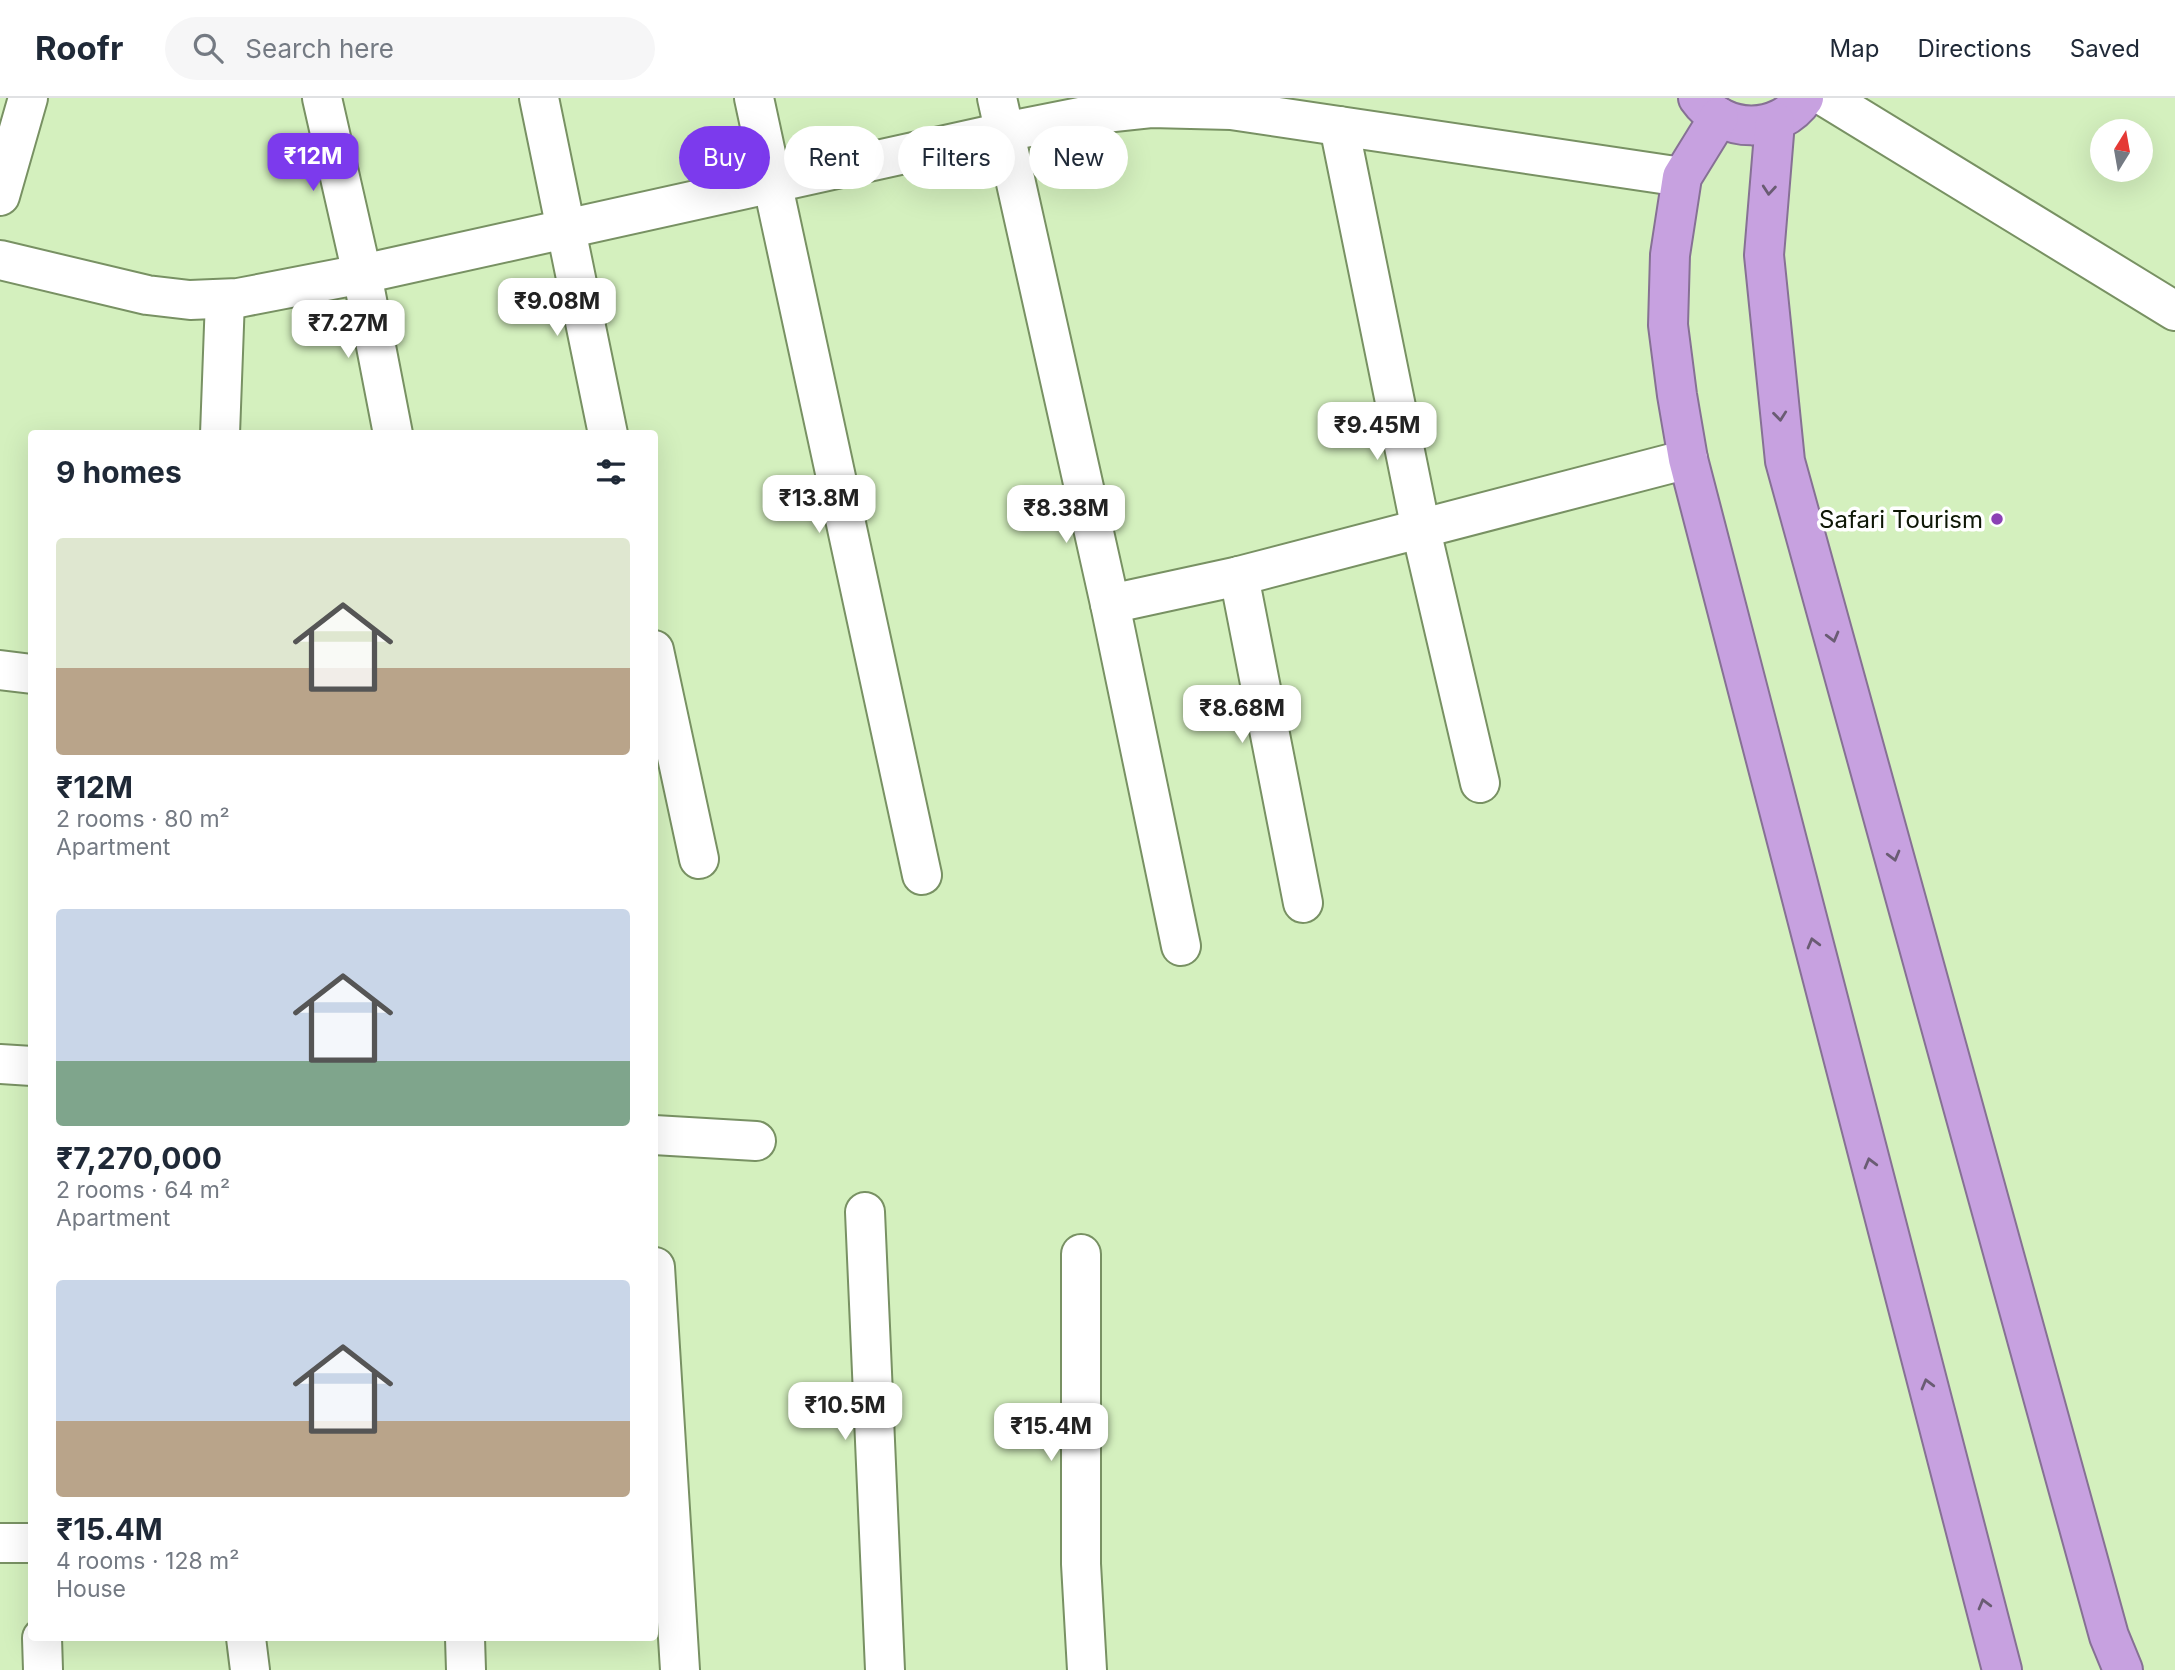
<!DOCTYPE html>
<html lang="en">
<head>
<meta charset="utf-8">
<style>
	:root { --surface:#fff; --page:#f6f6f7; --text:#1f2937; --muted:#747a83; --line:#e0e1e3; --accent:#7c3aed }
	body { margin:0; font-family:Inter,sans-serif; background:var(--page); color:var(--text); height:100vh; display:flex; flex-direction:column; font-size:26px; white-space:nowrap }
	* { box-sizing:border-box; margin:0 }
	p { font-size:23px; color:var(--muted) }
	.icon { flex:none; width:38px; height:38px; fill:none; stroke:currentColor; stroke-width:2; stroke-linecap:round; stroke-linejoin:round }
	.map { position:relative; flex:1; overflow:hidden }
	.details { position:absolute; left:28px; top:332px; width:630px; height:1211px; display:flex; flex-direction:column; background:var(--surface); border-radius:7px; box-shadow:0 7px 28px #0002 }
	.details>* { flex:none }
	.banner { position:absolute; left:679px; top:28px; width:665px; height:63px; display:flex; gap:14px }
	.needle { width:46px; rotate:11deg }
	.tools { position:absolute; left:2090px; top:21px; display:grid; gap:14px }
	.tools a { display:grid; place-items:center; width:63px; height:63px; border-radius:50%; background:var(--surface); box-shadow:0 7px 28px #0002; font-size:35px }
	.price { position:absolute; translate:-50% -60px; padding:0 16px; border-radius:14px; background:#fff; color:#222; font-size:23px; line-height:46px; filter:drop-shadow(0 2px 4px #0008) }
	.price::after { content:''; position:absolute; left:50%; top:42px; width:21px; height:16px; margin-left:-10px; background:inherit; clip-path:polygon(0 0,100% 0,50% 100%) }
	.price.on { background:var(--accent); color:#fff }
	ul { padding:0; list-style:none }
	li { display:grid; align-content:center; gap:14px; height:371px; padding:0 28px }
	li span { display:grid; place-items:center; height:217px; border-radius:7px; color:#555 }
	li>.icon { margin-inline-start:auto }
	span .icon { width:126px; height:126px; fill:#fffc; stroke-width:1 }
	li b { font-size:30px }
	h2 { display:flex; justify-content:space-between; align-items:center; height:84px; padding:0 28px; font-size:30px }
	.tag { padding:0 24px; border-radius:32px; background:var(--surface); box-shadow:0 7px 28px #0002; font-size:24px; line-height:63px }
	.tag.on { background:var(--accent); color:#fff }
	header { display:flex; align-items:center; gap:42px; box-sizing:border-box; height:98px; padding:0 35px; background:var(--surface); border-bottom:2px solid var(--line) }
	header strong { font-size:33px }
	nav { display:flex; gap:38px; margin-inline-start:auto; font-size:24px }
	.search { width:490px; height:63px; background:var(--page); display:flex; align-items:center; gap:18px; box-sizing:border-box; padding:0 24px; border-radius:38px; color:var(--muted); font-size:26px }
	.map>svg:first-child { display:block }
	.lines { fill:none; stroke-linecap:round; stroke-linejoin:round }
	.minor-casing { stroke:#789163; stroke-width:42 }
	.highway-casing { stroke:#867194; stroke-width:42 }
	.minor { stroke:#fff; stroke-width:38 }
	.highway { stroke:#c7a1e0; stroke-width:38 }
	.oneway { stroke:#6a5c73 }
	.poi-dot { fill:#8b41b4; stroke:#fff; stroke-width:2.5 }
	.labels { text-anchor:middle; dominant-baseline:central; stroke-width:7; stroke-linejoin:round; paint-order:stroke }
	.poi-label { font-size:24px; fill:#0e1706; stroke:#fff; text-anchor:end }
</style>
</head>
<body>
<header>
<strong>Roofr</strong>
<div class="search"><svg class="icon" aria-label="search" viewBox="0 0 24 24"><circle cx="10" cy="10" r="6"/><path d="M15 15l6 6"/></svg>Search here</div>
<nav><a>Map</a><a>Directions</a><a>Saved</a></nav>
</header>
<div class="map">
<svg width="2175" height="1572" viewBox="0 0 2175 1572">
	<rect width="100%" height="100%" fill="#d4f0be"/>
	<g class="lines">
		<defs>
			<g id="minor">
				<polyline points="322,0 362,176 393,336"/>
				<polyline points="539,0 608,336"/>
				<polyline points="754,0 922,777"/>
				<polyline points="997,0 1110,506 1181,848"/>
				<polyline points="1827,0 2175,213"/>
				<polyline points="1339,28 1421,432 1480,685"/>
				<polyline points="0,98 28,0"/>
				<polyline points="0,162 147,197 190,202 238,200 362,176 1004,34 1095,16 1151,10 1231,12 1682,79"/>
				<polyline points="220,336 225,201"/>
				<polyline points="1239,478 1303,805"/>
				<polyline points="1110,506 1239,478 1688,361"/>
				<polyline points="654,552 699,761"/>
				<polyline points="0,572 32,576"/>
				<polyline points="0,966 32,968"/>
				<polyline points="654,1037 756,1043"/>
				<polyline points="865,1114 885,1572"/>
				<polyline points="1081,1156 1081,1466 1087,1572"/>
				<polyline points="655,1169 680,1572"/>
				<polyline points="0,1445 32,1445"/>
				<polyline points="42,1540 43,1572"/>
				<polyline points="246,1540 250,1572"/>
				<polyline points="465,1540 466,1572"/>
			</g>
			<g id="highway">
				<path d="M1698,0C1723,36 1779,37 1804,0"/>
				<polyline points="1719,19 1682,79 1670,157 1668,227 1677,297 1688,361 2002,1572"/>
				<polyline points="1775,24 1764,157 1785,363 2109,1538 2123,1572"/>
			</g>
		</defs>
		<!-- minor casing -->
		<use href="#minor" class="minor-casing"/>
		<!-- highway casing -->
		<use href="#highway" class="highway-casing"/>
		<!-- minor -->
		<use href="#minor" class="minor"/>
		<!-- highway -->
		<use href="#highway" class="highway"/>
	</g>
	<!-- one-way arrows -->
	<defs><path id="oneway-chevron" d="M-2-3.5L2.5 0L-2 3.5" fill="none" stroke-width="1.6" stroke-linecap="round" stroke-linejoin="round" transform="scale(1.75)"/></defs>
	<g class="oneway">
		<use href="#oneway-chevron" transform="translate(1769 92) rotate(95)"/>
		<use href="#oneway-chevron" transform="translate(1780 318) rotate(84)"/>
		<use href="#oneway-chevron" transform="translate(1833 539) rotate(75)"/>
		<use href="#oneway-chevron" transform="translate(1894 758) rotate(75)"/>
		<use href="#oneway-chevron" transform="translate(1813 845) rotate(-105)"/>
		<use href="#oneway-chevron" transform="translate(1870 1065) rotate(-105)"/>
		<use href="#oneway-chevron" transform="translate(1927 1286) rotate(-105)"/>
		<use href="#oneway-chevron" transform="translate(1984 1506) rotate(-105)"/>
	</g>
	<!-- markers -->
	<circle class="poi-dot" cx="1997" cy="421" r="7"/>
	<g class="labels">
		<!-- poi labels -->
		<g class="poi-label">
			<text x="1983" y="421">Safari Tourism</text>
		</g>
	</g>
</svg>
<div class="tools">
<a><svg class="needle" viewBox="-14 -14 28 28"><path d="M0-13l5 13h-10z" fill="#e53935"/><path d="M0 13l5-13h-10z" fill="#747a83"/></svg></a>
</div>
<b class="price on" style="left:313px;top:95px">₹12M</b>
<b class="price" style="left:557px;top:240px">₹9.08M</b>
<b class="price" style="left:348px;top:262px">₹7.27M</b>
<b class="price" style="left:1377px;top:364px">₹9.45M</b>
<b class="price" style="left:819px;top:437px">₹13.8M</b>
<b class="price" style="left:1066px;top:447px">₹8.38M</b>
<b class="price" style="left:1242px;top:647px">₹8.68M</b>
<b class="price" style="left:845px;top:1344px">₹10.5M</b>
<b class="price" style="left:1051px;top:1365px">₹15.4M</b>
<div class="banner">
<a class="tag on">Buy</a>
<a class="tag">Rent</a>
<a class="tag">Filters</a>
<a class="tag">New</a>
</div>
<section class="details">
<h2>9 homes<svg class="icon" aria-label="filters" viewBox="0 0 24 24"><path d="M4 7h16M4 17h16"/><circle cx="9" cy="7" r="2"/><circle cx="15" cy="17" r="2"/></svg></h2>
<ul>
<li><span style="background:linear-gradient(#dfe7d0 60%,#b9a48a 0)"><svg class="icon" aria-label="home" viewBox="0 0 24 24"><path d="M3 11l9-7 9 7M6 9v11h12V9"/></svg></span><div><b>₹12M</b><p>2 rooms · 80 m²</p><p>Apartment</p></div></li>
<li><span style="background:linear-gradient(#c9d6e8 70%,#7fa58c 0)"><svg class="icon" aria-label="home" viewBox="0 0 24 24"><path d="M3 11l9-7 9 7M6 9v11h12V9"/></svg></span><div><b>₹7,270,000</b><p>2 rooms · 64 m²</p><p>Apartment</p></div></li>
<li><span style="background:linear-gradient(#c9d6e8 65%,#b9a48a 0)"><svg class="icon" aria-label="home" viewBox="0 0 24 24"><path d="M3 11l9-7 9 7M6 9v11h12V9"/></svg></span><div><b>₹15.4M</b><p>4 rooms · 128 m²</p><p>House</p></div></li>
</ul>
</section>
</div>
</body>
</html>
